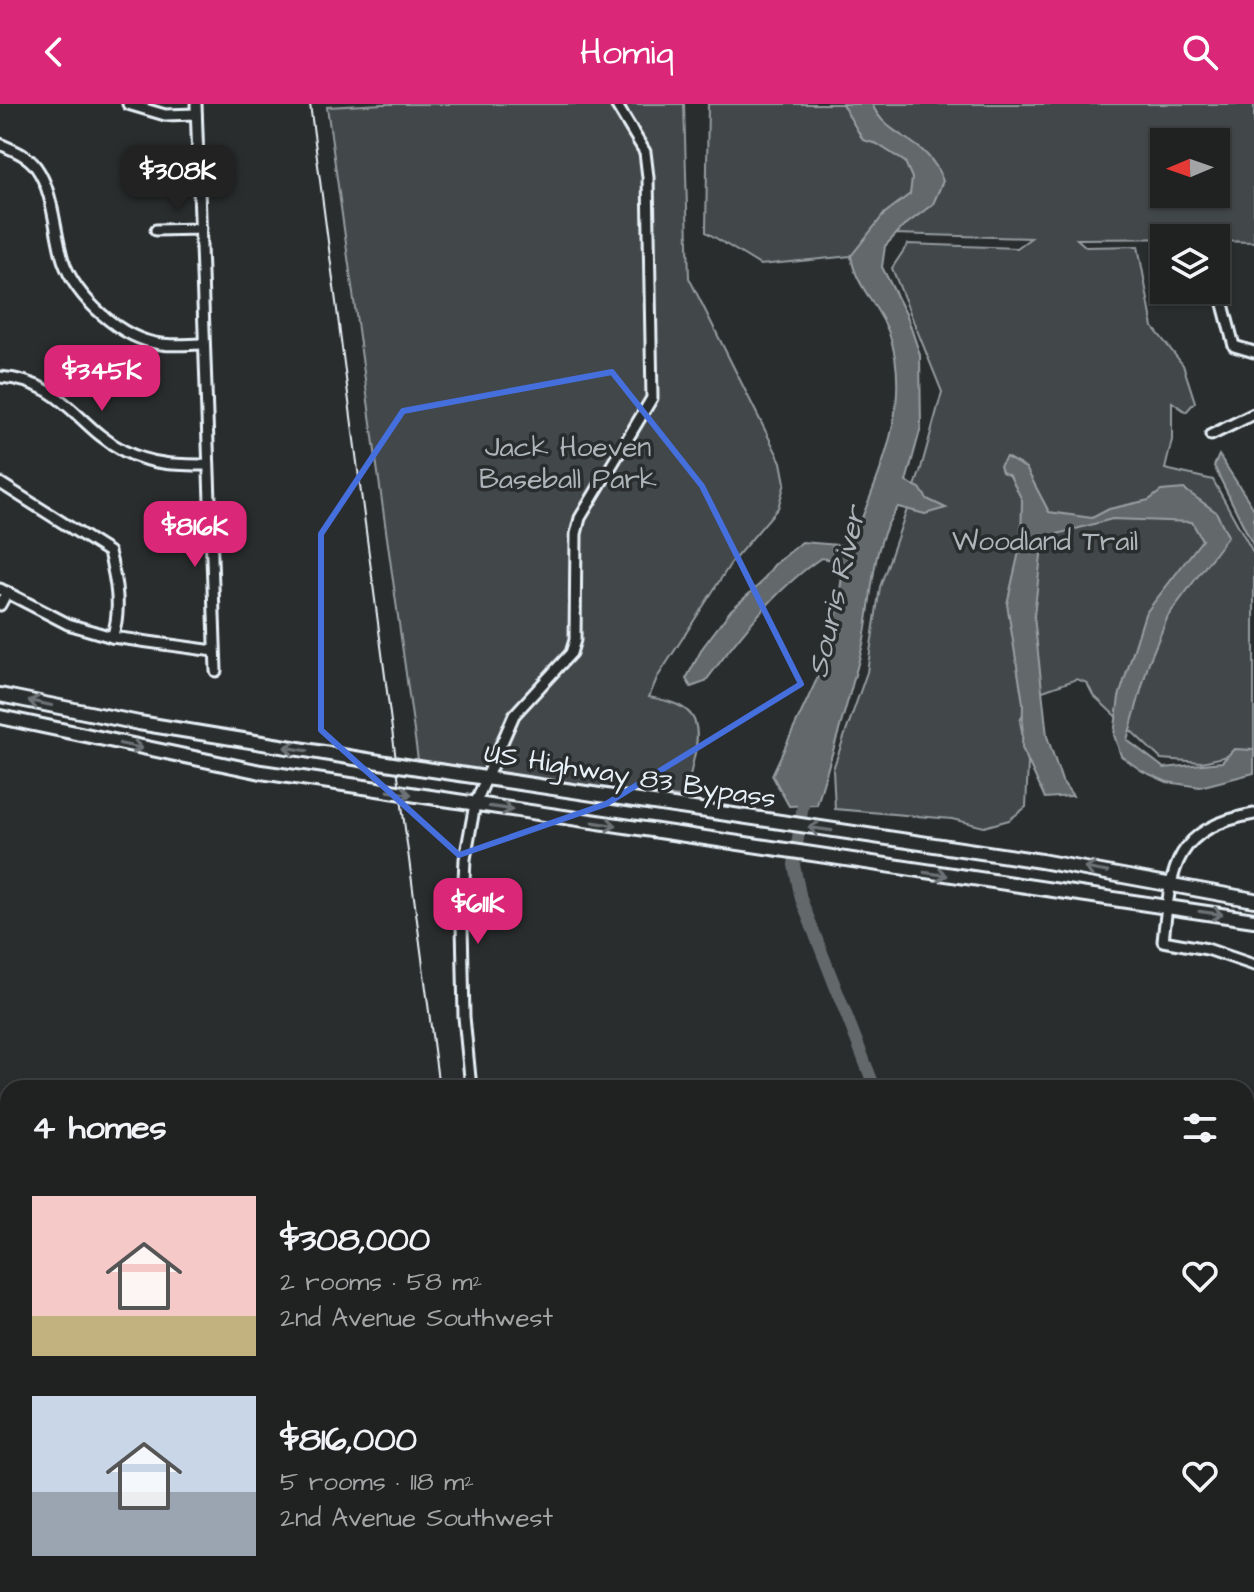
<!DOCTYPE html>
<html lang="en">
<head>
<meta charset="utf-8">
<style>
	:root { --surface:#202222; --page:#282a2a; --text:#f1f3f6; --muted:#a2a4a5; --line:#3d3f40; --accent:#db2777 }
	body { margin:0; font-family:"Architects Daughter",sans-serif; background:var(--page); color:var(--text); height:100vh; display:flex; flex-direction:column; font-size:30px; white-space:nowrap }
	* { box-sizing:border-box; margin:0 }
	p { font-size:26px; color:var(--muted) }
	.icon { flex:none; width:44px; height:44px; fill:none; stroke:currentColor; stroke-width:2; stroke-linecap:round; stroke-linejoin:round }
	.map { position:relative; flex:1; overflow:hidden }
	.drawer { position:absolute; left:0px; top:976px; width:1254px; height:512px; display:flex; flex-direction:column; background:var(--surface); border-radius:24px 24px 0 0; box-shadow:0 2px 6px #0004,0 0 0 2px var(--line) }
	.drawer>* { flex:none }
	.needle { width:52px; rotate:268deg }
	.fabs { position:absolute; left:1150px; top:24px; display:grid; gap:16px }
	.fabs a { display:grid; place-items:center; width:80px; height:80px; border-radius:0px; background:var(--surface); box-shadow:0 2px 6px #0004,0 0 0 2px var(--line); font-size:40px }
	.price { position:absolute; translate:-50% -68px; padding:0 18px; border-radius:16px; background:var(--accent); color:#fff; font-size:26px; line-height:52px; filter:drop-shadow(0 2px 4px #0008) }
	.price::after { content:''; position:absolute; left:50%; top:48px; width:24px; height:18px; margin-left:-12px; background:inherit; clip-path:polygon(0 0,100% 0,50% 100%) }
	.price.active { background:#222; color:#fff }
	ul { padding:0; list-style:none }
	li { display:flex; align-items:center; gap:24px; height:200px; padding:0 32px }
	li span { display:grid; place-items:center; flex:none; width:224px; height:160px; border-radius:0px; color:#555 }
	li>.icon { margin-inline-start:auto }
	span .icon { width:96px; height:96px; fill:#fffc; stroke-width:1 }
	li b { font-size:34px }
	h2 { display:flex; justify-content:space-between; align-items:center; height:96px; padding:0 32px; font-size:34px }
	header { display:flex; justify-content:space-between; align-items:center; height:104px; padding:0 32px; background:var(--accent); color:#fff; font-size:36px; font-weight:600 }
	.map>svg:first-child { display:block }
	.green { fill:#424648; stroke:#959ca0; stroke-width:2; fill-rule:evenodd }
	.water { fill:#63686b; stroke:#989fa3; stroke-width:2 }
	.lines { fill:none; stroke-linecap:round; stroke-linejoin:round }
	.stream { stroke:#989fa3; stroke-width:2 }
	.river { stroke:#63686b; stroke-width:12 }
	.minor-casing { stroke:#e8f1f8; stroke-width:15 }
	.highway-casing { stroke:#e8f1f8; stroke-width:18 }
	.minor { stroke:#2a2d2e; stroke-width:9 }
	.highway { stroke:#2a2d2e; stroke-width:12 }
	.rail { stroke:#e8f1f8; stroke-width:2 }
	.highway-bridge-casing { stroke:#e8f1f8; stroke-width:18; stroke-linecap:butt }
	.highway-bridge { stroke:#2a2d2e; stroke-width:12 }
	.oneway { stroke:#6c7275 }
	.marked { fill:none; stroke:#466fde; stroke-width:6; stroke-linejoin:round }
	.labels { text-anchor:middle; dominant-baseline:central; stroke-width:7; stroke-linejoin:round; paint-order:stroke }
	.park-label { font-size:28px; fill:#aeb5ba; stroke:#2a2d2e }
	.street-label { font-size:28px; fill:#e8f1f8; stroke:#2a2d2e }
	.water-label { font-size:30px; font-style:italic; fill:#acb3b9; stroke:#2a2d2e }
</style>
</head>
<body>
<header><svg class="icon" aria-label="back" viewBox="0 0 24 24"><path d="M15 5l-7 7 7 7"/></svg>Homiq<svg class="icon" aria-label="search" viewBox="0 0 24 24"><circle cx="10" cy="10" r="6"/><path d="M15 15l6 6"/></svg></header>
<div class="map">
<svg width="1254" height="1488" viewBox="0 0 1254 1488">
	<rect width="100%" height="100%" fill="#2a2d2e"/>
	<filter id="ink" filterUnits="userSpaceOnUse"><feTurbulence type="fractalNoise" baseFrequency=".0125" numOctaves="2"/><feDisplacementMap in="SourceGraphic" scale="16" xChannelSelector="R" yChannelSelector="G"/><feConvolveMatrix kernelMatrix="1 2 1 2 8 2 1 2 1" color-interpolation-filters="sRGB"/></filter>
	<g filter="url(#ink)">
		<!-- green -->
		<g class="green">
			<path d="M384,0H684L689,174L781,358L785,379L778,404L731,459L657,574L649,593C693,601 704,613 693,658C690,671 689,684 679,693L500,672L418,656L327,3Z"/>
			<path d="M708,0H1254V138L1216,137V134L1077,135L1086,143L1138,142L1153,223L1183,261L1195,298L1186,308L1172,298V336L1165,365L1213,376L1254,450V646L1202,658L1161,655L1093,591L1087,579L1077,575L1031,591L1020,617L1028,659L1026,703L1009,716L984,723L952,715L835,705L833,665L867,568L880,483L920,368L942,288L892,164L908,140L1017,144L1031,134L894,130L851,152L760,161L706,128ZM1164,38H1216V90H1164Z"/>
		</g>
		<!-- water -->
		<g class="water">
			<path d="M842,0H872C887,36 927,32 943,77L933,100L904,122L885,142L882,163L907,212L920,251L921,323L906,378L920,384L927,395L946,404L925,410L898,403C870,441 873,495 863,540C850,594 832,648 817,701L789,702L772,671L832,543L843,465L839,457L821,454C775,485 738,534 705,578L691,583L686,575L703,543L731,506L760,480L774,461L802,438L851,442C877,373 914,302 889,229C879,202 855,181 851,152L885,109L910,90L912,74L905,58L877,40L863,36Z"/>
			<polygon points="1219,351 1254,405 1254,443 1214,362"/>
			<polygon points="1006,353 1026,364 1049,408 1092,414 1109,405 1149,396 1161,387 1184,385 1216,408 1228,432 1168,512 1149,558 1127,636 1164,664 1222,658 1234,645 1254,646 1254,669 1200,683 1167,678 1142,667 1121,652 1114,631 1119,593 1145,510 1202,436 1192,418 1112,415 1043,434 1034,512 1047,632 1062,677 1073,692 1045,694 1022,644 1023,599 1007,500 1021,439 1022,396 1010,372 1002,368 1000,362"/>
		</g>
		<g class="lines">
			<!-- stream -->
			<g class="stream">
				<polyline points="1246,1079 1254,1078"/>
				<polyline points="1246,1467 1254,1461"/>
				<polyline points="1222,1488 1231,1480"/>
			</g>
			<!-- river -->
			<g class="river">
				<polyline points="805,687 794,761 801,795 875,984"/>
				<polyline points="827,1488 833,1480"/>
			</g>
			<defs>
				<g id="minor">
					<polyline points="128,0 165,11 196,10"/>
					<polyline points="196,0 216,567"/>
					<path d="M0,40C12,46 28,51 36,63C54,88 54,127 63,156C76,194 121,235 161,240C175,242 191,240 204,240"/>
					<polyline points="156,126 201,125"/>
					<polyline points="1223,200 1234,242 1254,248"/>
					<path d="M0,273C65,278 76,322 124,347C151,361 178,361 208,361"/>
					<polyline points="1211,331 1254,310"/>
					<path d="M0,379L109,448C116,475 122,507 112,533"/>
					<polyline points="0,485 68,520 112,533 214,547"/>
					<polyline points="0,501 7,488"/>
					<path d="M1254,710C1173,724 1171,764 1163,837L1207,845L1254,861"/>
					<polyline points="471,984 464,913 462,820 465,755 475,700 514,611 571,549 575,536 576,430 580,414 652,294 648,73 645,48 616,0"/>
				</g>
				<g id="highway">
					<polyline points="0,591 139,619 373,657"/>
					<polyline points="0,613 261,668 364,683"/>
					<polyline points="419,664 1041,757 1254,796"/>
					<polyline points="437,694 1254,816"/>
				</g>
			</defs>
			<!-- minor casing -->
			<use href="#minor" class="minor-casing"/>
			<!-- highway casing -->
			<use href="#highway" class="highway-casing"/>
			<!-- minor -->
			<use href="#minor" class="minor"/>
			<!-- highway -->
			<use href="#highway" class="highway"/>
			<!-- rail -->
			<g class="rail">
				<polyline points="310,0 439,984"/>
				<polyline points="412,1488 413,1480"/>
			</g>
			<defs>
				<g id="highway-bridge">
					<polyline points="373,657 419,664"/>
					<polyline points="364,683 437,694"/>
				</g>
			</defs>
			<!-- highway-bridge casing -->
			<use href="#highway-bridge" class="highway-bridge-casing"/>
			<!-- highway-bridge -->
			<use href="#highway-bridge" class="highway-bridge"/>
		</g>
		<!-- one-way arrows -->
		<defs><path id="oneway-shaft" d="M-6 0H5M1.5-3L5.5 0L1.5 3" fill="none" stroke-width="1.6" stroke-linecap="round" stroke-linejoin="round" transform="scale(2)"/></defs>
		<g class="oneway">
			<use href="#oneway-shaft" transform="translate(40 599) rotate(-168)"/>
			<use href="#oneway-shaft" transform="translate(131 642) rotate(12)"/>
			<use href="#oneway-shaft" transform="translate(296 645) rotate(-171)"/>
			<use href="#oneway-shaft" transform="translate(400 689) rotate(9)"/>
			<use href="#oneway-shaft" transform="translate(501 704) rotate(8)"/>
			<use href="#oneway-shaft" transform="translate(605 720) rotate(9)"/>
			<use href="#oneway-shaft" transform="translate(820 725) rotate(-172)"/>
			<use href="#oneway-shaft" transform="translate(1096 766) rotate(-170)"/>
			<use href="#oneway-shaft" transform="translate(936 770) rotate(8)"/>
			<use href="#oneway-shaft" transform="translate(1211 809) rotate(8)"/>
		</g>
	</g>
	<!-- marked area -->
	<path class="marked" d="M612,268L702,382L801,580L606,700L459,751L321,626V430L403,307Z"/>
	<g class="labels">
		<!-- park labels -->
		<g class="park-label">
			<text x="568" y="343">Jack Hoeven<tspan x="568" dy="32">Baseball Park</tspan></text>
			<text x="1045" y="437">Woodland Trail</text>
		</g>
		<!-- street labels -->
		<g class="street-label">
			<text transform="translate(630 672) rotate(9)">US Highway 83 Bypass</text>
		</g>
		<!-- water labels -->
		<g class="water-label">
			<text transform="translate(837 488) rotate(-77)">Souris River</text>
		</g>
	</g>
</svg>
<div class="fabs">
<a><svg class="needle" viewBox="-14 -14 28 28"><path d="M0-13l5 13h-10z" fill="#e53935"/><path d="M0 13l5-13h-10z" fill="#a2a4a5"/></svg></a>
<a><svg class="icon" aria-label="layers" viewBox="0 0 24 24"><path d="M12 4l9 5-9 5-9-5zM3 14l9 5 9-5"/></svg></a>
</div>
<b class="price active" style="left:178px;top:109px">$308K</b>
<b class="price" style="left:102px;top:309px">$345K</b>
<b class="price" style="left:195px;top:465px">$816K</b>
<b class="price" style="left:478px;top:842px">$611K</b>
<section class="drawer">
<h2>4 homes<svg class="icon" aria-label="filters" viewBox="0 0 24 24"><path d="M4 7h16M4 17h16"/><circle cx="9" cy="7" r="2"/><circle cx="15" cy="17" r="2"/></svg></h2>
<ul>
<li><span style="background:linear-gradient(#f6c9c9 75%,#c2b280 0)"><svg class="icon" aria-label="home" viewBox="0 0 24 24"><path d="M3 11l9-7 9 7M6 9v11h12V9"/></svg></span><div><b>$308,000</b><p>2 rooms · 58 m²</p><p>2nd Avenue Southwest</p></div><svg class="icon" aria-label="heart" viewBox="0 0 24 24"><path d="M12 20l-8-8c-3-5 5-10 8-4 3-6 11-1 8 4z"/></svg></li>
<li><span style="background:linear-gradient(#c9d6e8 60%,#9aa5b1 0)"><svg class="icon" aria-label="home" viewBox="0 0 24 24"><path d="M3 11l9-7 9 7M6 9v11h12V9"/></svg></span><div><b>$816,000</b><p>5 rooms · 118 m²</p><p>2nd Avenue Southwest</p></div><svg class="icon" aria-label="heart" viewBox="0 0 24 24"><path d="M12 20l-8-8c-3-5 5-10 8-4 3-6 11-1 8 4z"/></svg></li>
</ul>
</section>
</div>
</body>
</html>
